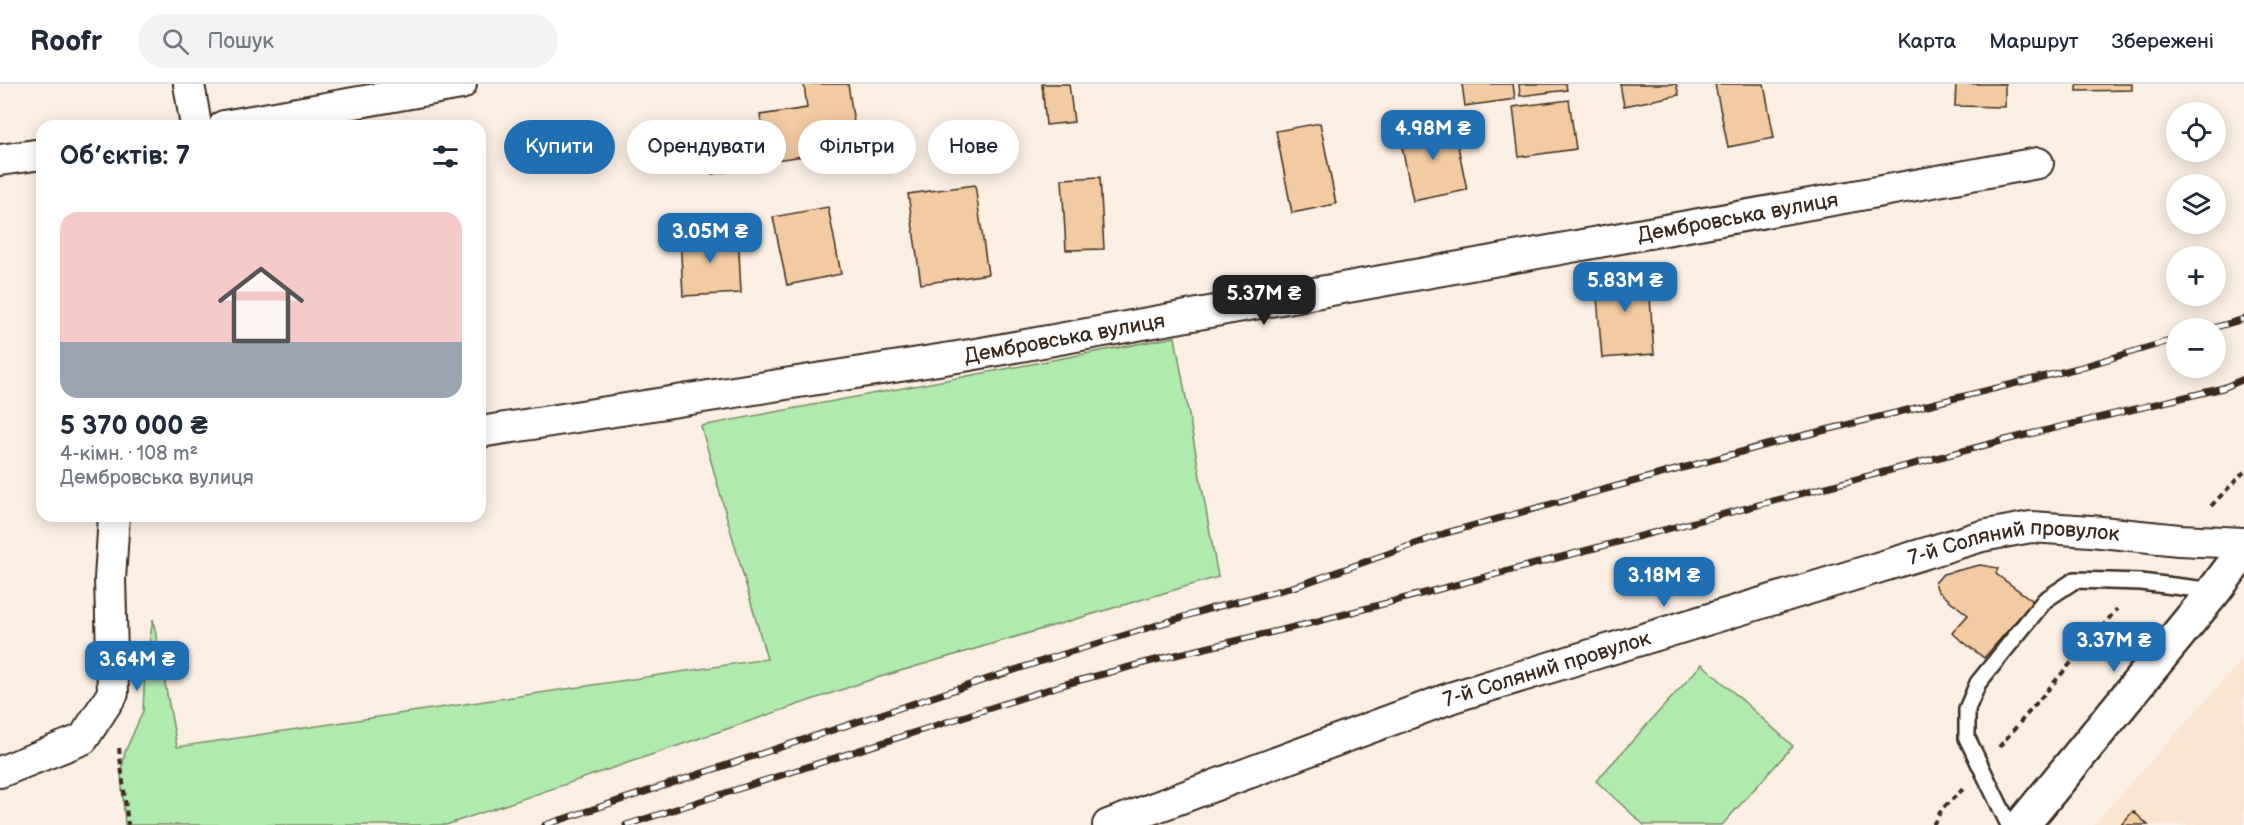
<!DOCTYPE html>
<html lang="uk">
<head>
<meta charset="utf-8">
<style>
	:root { --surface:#fff; --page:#f2f2f3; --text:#1f2937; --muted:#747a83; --line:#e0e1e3; --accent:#1f6fb2 }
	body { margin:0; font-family:"Balsamiq Sans",sans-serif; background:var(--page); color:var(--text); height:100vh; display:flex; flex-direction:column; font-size:22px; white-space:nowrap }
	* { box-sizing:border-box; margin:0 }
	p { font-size:20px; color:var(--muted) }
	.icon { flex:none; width:33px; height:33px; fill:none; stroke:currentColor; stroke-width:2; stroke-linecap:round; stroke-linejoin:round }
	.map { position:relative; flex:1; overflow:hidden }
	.panel { position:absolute; left:36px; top:36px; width:450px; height:402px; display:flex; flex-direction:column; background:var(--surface); border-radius:18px; box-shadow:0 3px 15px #0003 }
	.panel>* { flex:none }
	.top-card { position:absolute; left:504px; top:36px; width:570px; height:54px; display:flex; gap:12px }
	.fabs { position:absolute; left:2166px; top:18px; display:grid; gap:12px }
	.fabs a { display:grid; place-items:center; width:60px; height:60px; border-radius:50%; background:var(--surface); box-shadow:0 3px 15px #0003; font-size:30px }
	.price { position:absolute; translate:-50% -51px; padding:0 14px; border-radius:12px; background:var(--accent); color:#fff; font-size:20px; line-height:39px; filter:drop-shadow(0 2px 3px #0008) }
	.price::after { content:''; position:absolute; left:50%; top:36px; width:18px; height:14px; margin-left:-9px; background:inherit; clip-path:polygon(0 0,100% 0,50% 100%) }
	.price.active { background:#222; color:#fff }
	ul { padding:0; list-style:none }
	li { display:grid; align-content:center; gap:12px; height:318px; padding:0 24px }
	li span { display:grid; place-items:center; height:186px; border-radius:18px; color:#555 }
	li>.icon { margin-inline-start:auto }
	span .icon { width:108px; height:108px; fill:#fffc; stroke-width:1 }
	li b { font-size:26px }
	h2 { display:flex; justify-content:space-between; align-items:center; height:72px; padding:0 24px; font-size:26px }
	.chip { padding:0 21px; border-radius:27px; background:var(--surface); box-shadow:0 3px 15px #0003; font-size:21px; line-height:54px }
	.chip.active { background:var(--accent); color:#fff }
	header { display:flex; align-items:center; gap:36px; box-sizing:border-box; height:84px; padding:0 30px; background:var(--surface); border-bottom:2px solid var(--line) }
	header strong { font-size:28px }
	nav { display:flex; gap:33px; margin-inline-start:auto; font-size:21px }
	.search { width:420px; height:54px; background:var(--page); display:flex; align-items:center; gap:15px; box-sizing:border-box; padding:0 21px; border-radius:33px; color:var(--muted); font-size:22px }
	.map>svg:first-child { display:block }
	.built { fill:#f9e4d0 }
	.green { fill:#b1eaae; stroke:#768a66; stroke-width:1.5 }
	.building { fill:#f3cba2; stroke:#3b2a1e; stroke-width:1.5 }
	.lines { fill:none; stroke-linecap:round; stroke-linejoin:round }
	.lane-casing { stroke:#3b2a1e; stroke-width:20 }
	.street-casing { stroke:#3b2a1e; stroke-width:34 }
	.secondary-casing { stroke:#3b2a1e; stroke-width:38 }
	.path { stroke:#3b2a1e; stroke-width:4; stroke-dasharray:6 4.5; stroke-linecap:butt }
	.lane { stroke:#fff; stroke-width:15 }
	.street { stroke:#fff; stroke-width:30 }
	.secondary { stroke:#fff; stroke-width:33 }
	.rail-casing { stroke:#3b2a1e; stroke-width:7 }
	.rail { stroke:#fff; stroke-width:4.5; stroke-dasharray:14; stroke-linecap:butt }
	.labels { text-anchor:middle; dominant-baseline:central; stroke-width:4.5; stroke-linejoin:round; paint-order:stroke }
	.street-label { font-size:21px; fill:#3b2a1e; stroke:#fff }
</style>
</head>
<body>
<header>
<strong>Roofr</strong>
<div class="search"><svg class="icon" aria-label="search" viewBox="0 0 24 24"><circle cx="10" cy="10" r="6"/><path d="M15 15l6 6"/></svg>Пошук</div>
<nav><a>Карта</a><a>Маршрут</a><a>Збережені</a></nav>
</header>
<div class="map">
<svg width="2244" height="741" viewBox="0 0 2244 741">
	<rect width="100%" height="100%" fill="#fbefe3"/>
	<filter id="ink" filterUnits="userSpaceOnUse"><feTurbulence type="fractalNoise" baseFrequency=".0167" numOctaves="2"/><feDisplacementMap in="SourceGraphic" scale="12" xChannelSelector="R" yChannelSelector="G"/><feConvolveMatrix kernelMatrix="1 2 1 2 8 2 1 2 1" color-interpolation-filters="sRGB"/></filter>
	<g filter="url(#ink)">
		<!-- built -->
		<polygon class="built" points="2244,574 2244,741 2093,741"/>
		<!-- green -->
		<g class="green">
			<polygon points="1175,253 1218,493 870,596 446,741 125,741 121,688 125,668 143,627 145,585 153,535 177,663 767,575 701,342"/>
			<polygon points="1702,580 1793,662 1722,741 1644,741 1596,697"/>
		</g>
		<!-- building -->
		<g class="building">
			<polygon points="804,0 848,0 858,65 767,77 760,31 807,24"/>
			<polygon points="1042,0 1069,0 1074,38 1046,41"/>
			<polygon points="1462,0 1513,0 1515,15 1465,22"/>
			<polygon points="1519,0 1566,0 1567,6 1520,12"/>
			<polygon points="1620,0 1676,0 1679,11 1624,22"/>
			<polygon points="1715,0 1764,0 1774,54 1728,63"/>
			<polygon points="1956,0 2005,0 2005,23 1955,22"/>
			<polygon points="2077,0 2132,0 2132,6 2077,7"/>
			<polygon points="1569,16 1576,65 1519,73 1513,23"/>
			<polygon points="1453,38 1467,106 1413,117 1399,48"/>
			<polygon points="1320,39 1336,120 1292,129 1276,47"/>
			<polygon points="753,43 759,83 712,90 706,50"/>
			<polygon points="1100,93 1104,165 1066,166 1062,95"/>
			<polygon points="975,101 988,190 921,200 908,110"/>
			<polygon points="828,123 841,190 787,201 773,133"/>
			<polygon points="738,147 741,209 683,212 680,150"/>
			<polygon points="1648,185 1654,270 1602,274 1595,188"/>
			<polygon points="1980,481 1998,484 1996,490 2033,517 1984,574 1952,549 1968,531 1938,507 1935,499 1943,490"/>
			<polygon points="2133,727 2148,741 2121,741"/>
		</g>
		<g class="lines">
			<defs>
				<polyline id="lane" points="2009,741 1967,654 1967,625 1978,599 2045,516 2075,496 2141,498 2214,507"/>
				<g id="street">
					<polyline points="189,0 196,42"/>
					<polyline points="224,42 461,0"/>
					<polyline points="0,76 42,70"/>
					<path id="s1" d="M480,348L970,271L2038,79"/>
					<polyline points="0,688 83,655 113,609 110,495 114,432"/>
					<path id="s2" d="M1108,741L1453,613L1982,452L2031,443L2091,447L2179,456L2244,459"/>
				</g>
				<polyline id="secondary" points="2022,741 2214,507 2244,467"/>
			</defs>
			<!-- lane casing -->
			<use href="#lane" class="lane-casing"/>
			<!-- street casing -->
			<use href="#street" class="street-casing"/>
			<!-- secondary casing -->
			<use href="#secondary" class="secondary-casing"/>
			<!-- path -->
			<g class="path">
				<polyline points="2211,422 2244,388"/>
				<polyline points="1999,663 2117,525"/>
				<polyline points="119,664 128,741"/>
				<polyline points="1933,741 1942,725 1963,705"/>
			</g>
			<!-- lane -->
			<use href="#lane" class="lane"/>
			<!-- street -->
			<use href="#street" class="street"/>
			<!-- secondary -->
			<use href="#secondary" class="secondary"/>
			<defs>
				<g id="rail">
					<polyline points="2213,244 2244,235"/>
					<polyline points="545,741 1054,573 1209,525 1300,501 1446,449 1781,357 2078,284 2176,255"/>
					<polyline points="626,741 1062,601 1163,574 1311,539 2001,357 2223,304 2244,295"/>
				</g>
			</defs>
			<!-- rail casing -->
			<use href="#rail" class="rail-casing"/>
			<!-- rail -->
			<use href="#rail" class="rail"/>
		</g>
	</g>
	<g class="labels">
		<!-- street labels -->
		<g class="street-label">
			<text stroke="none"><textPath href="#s1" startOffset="1276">Дембровська вулиця</textPath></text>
			<text stroke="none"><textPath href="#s1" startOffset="592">Дембровська вулиця</textPath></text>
			<text stroke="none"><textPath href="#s2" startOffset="952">7-й Соляний провулок</textPath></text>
			<text stroke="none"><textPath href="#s2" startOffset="466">7-й Соляний провулок</textPath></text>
		</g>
	</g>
</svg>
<div class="fabs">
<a><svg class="icon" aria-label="locate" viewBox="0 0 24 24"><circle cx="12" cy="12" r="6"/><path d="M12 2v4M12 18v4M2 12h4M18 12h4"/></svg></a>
<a><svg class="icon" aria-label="layers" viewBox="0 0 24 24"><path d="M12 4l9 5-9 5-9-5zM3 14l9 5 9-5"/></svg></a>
<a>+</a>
<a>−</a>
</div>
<b class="price" style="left:1433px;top:77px">4.98M ₴</b>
<b class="price" style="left:710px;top:180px">3.05M ₴</b>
<b class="price" style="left:1625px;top:229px">5.83M ₴</b>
<b class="price active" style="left:1264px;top:242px">5.37M ₴</b>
<b class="price" style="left:1664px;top:524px">3.18M ₴</b>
<b class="price" style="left:2114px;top:589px">3.37M ₴</b>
<b class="price" style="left:137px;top:608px">3.64M ₴</b>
<div class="top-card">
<a class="chip active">Купити</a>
<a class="chip">Орендувати</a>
<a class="chip">Фільтри</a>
<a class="chip">Нове</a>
</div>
<section class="panel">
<h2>Об’єктів: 7<svg class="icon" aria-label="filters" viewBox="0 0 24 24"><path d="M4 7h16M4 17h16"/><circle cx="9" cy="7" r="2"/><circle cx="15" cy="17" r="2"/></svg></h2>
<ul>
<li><span style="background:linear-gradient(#f6c9c9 70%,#9aa5b1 0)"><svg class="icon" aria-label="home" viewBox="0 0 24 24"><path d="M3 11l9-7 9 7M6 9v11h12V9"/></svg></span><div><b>5 370 000 ₴</b><p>4-кімн. · 108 m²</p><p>Дембровська вулиця</p></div></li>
</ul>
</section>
</div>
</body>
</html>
